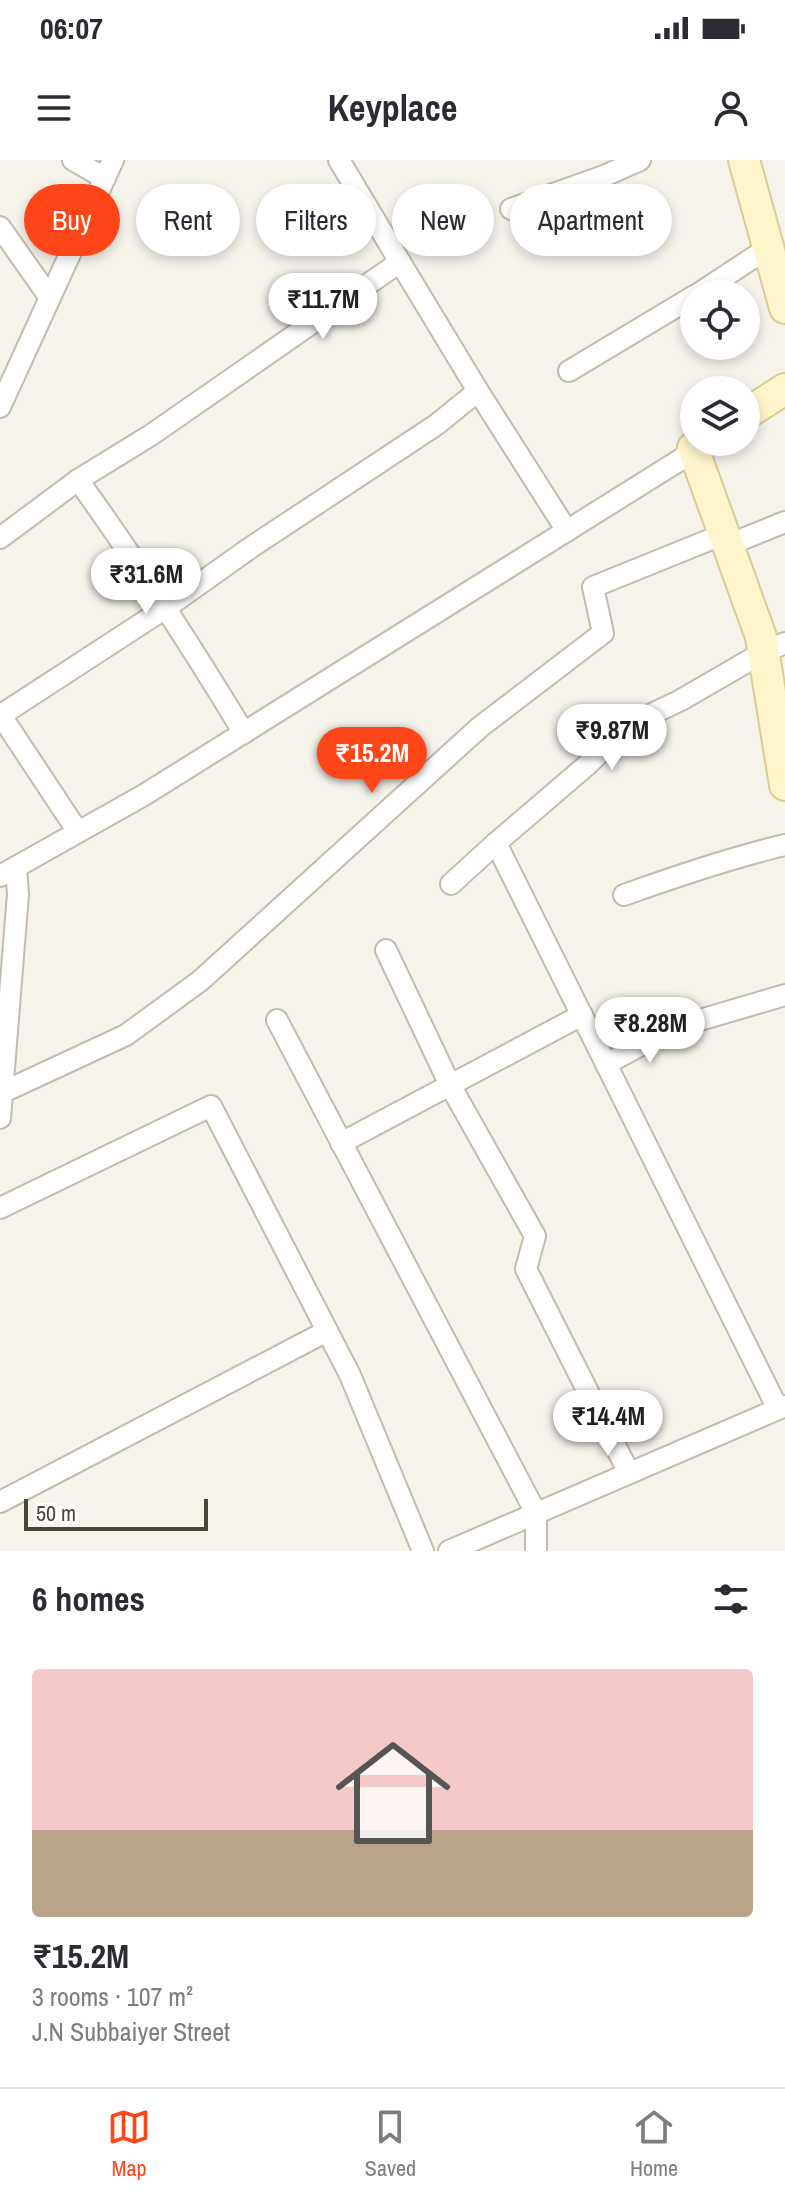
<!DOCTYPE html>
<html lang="en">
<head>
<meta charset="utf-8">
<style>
	:root { --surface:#fff; --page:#f2f2f3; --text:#2b2b33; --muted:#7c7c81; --line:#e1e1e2; --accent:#ff4619 }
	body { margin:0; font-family:"Archivo Narrow",sans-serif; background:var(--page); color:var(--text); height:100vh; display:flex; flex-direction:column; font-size:30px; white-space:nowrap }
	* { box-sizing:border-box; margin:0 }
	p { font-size:26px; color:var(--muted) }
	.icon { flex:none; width:44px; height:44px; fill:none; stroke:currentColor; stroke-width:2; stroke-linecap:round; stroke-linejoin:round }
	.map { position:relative; height:1391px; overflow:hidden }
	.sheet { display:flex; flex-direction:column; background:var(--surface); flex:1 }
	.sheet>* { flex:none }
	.top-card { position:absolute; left:24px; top:24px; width:738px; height:72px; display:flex; gap:16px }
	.controls { position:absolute; left:680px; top:120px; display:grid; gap:16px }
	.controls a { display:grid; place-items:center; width:80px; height:80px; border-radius:50%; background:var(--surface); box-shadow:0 4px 12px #0003; font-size:40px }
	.scale { position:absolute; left:24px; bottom:20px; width:184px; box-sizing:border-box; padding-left:8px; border:4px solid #4c4537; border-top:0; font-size:22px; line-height:28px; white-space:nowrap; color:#4c4537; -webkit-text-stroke:6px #fff; paint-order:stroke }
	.price { position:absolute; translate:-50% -68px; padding:0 18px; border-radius:28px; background:#fff; color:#222; font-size:26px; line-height:52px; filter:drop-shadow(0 2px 4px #0008) }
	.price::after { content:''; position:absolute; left:50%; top:48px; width:24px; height:18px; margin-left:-12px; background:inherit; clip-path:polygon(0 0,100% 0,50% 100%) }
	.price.on { background:var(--accent); color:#fff }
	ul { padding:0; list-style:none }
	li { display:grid; align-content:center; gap:16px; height:424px; padding:0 32px }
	li span { display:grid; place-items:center; height:248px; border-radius:8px; color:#555 }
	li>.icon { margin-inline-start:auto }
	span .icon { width:144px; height:144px; fill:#fffc; stroke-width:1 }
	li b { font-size:34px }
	h2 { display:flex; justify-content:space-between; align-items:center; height:96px; padding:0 32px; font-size:34px }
	.chip { padding:0 28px; border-radius:36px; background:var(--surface); box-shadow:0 4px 12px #0003; font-size:28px; line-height:72px }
	.chip.on { background:var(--accent); color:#fff }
	.status { display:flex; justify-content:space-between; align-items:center; height:56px; padding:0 40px; background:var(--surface); direction:ltr }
	.status svg { height:22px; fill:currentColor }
	header { display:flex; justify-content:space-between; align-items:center; height:104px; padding:0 32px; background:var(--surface); font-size:36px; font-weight:800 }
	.menu { display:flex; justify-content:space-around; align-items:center; height:112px; border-top:2px solid var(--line); background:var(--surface); font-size:22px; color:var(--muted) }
	.menu a { display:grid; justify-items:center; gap:4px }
	.menu .on { color:var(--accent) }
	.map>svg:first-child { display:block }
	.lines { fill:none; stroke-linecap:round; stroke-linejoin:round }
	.minor-casing { stroke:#c3bcac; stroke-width:24 }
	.secondary-casing { stroke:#dacb97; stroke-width:34 }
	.minor { stroke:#fff; stroke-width:20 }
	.secondary { stroke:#fff5cc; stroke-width:30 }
</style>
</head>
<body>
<div class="status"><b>06:07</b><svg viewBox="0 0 49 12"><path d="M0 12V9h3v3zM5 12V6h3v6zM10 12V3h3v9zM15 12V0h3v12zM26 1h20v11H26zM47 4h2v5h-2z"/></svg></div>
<header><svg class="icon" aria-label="menu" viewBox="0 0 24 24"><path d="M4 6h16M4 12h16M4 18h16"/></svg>Keyplace<svg class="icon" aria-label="person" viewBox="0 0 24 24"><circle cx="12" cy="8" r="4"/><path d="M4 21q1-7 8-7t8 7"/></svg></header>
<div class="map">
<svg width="785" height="1391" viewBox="0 0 785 1391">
	<rect width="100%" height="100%" fill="#f6f3eb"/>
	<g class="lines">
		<defs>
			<g id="minor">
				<polyline points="73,0 105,18"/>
				<polyline points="339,0 400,102"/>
				<polyline points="511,49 604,16 640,0"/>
				<polyline points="0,67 50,138"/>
				<polyline points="698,134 768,88"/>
				<polyline points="569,211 694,136"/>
				<polyline points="0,247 113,0"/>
				<path d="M78,320C138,403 191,486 244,573"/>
				<polyline points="0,378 78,320 151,275 400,102 478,231 567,371"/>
				<polyline points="728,385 785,362"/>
				<polyline points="0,554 78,672"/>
				<polyline points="1,555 167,447 250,388 436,265 478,231"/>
				<polyline points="496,683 778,1249"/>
				<polyline points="0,716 144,635 680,300 693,288"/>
				<polyline points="451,724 496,683 586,606 629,565 681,540 764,492 785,483"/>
				<path d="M624,735C677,716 730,698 785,685"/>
				<polyline points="386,790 450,925 535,1076 526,1109 629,1313"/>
				<polyline points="277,860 536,1353 536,1391"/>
				<polyline points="606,904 673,868 785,835"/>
				<polyline points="1,933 126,875 200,821 480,567 603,473 593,427 724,374"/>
				<polyline points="0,958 18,734 16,707"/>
				<polyline points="341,983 582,855"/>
				<polyline points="0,1048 211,946 350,1215 423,1391"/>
				<polyline points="0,1342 327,1171"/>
				<polyline points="449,1391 785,1246"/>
			</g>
			<g id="secondary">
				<polyline points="744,0 785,148"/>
				<polyline points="746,254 785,229"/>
				<polyline points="702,282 693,288 761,477 785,625"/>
			</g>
		</defs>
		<!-- minor casing -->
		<use href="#minor" class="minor-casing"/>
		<!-- secondary casing -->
		<use href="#secondary" class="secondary-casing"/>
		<!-- minor -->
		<use href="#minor" class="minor"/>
		<!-- secondary -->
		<use href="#secondary" class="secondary"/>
	</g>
</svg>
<div class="controls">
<a><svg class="icon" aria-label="locate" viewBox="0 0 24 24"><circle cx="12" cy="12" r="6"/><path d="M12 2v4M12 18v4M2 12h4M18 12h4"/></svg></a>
<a><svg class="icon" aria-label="layers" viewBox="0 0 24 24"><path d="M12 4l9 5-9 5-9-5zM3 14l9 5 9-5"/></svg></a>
</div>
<div class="scale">50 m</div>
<b class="price" style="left:323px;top:181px">₹11.7M</b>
<b class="price" style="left:146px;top:456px">₹31.6M</b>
<b class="price" style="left:612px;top:612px">₹9.87M</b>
<b class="price on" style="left:372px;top:635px">₹15.2M</b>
<b class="price" style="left:650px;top:905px">₹8.28M</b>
<b class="price" style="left:608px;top:1298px">₹14.4M</b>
<div class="top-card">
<a class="chip on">Buy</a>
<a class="chip">Rent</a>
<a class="chip">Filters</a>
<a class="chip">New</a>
<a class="chip">Apartment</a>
</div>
</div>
<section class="sheet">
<h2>6 homes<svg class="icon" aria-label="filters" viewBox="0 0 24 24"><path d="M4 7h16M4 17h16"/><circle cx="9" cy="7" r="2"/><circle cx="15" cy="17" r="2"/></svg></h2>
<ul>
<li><span style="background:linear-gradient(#f6c9c9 65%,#b9a48a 0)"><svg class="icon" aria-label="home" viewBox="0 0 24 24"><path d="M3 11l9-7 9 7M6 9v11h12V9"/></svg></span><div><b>₹15.2M</b><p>3 rooms · 107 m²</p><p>J.N Subbaiyer Street</p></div></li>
</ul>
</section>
<nav class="menu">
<a class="on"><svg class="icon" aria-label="map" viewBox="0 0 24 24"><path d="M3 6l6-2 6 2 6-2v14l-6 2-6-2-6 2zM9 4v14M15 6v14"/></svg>Map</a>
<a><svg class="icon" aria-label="saved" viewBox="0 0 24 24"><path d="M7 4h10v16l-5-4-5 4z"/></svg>Saved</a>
<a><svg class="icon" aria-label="home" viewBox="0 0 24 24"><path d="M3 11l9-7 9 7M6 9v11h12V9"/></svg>Home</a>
</nav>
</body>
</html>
